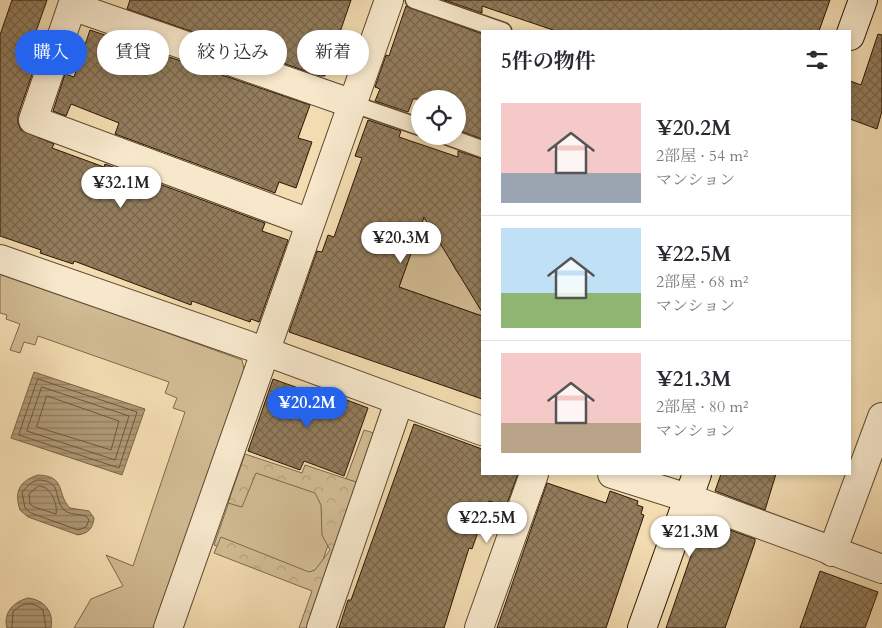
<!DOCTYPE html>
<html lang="ja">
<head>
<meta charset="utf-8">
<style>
	:root { --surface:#fff; --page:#f2f2f3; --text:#2b2b33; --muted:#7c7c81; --line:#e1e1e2; --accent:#2563eb }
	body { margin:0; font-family:Cardo,"Noto Serif JP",serif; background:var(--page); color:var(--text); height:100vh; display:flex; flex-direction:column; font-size:19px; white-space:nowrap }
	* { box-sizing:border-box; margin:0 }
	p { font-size:16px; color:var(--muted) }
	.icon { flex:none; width:28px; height:28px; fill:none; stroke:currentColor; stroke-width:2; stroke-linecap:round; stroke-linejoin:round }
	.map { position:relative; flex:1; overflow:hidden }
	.side { position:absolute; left:481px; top:30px; width:370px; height:445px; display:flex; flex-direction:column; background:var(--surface); border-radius:0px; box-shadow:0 2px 8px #0003 }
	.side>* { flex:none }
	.guide { position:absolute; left:15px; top:30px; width:391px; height:45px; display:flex; gap:10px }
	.tools { position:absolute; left:411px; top:90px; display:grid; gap:10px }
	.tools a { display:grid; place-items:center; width:55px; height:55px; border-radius:50%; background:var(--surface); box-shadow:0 2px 8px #0003; font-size:25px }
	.price { position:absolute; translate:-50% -42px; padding:0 11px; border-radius:18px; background:#fff; color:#222; font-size:16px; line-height:32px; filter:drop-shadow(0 1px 2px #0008) }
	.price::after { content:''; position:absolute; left:50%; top:30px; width:15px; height:11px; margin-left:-8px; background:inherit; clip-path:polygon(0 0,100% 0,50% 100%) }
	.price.active { background:var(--accent); color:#fff }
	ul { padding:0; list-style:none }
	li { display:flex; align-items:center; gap:15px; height:125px; padding:0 20px }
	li+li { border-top:1px solid var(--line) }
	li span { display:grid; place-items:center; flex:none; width:140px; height:100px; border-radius:0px; color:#555 }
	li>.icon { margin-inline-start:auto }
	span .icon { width:60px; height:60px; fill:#fffc; stroke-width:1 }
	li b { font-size:21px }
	h2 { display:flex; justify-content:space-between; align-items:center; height:60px; padding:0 20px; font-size:21px }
	.chip { padding:0 18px; border-radius:22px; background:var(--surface); box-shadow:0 2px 8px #0003; font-size:18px; line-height:45px }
	.chip.active { background:var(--accent); color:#fff }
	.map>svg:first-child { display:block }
	.green { fill:#d1bb93; stroke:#7e694b }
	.forest { fill:url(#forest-crowns); stroke:#7e694b }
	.water { fill:url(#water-rules); stroke:#7a6548 }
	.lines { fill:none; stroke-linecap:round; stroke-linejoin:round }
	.shore { stroke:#6d583c; stroke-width:1 }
	.building { fill:url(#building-cross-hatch); stroke:#2b1703 }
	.lane-casing { stroke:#5d482e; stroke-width:19 }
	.street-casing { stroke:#5d482e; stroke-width:30 }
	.secondary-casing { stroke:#2b1703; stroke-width:30 }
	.lane { stroke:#f7e8cc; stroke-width:16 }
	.street { stroke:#f7e8cc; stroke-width:28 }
	.secondary { stroke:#f7e8cc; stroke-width:28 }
</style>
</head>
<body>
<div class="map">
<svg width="882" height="628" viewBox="0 0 882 628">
	<defs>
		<pattern id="forest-crowns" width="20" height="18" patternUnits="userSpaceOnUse" patternTransform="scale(1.25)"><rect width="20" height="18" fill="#d1bb93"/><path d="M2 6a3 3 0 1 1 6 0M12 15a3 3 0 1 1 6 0" fill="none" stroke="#b4a07d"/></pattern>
		<pattern id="water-rules" width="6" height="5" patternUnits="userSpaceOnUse" patternTransform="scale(1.25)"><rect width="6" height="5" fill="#af9976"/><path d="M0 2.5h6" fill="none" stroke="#8f7c5f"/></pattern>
		<pattern id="building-cross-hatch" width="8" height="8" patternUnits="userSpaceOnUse" patternTransform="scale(1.25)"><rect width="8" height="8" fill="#937d5d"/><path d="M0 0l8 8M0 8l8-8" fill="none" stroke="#78654b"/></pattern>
	</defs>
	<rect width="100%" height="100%" fill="#f3dcb1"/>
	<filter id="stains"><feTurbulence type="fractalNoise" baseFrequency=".004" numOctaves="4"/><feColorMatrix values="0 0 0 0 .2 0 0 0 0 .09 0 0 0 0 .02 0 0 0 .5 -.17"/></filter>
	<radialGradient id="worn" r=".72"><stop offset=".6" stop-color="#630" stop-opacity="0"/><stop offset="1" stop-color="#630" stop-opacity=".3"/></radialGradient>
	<!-- green -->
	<g class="green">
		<path d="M423,219L445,224C445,253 453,280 482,291V316L399,287Z"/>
		<polygon points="0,272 242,360 245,373 156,628 74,628 91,599 123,586 106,555 133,566 185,412 173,408 177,398 165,393 169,382 38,336 35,345 24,342 20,353 10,350 20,324 6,319 7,315 0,313"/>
		<polygon points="364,430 377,434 359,483 346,479"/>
		<polygon points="242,464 344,499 316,580 214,545"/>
	</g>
	<!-- forest -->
	<polygon class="forest" points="245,454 302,473 305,465 359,483 311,628 299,628 312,591 214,553 221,537 309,572 315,570 330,550 322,535 321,505 315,493 256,473 242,507 228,503"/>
	<!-- water -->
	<g class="water">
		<polygon points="34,372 145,409 122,475 11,438"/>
		<path d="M38,475C67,476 56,494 70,508L89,511L94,518C93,528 89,533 78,535L28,517L20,510C14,492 19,481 38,475Z"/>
		<path d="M28,598C44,600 54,611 51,628H7C3,613 13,602 28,598Z"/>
	</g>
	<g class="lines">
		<!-- shore -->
		<g class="shore">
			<polygon points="38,379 137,412 119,468 19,435"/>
			<polygon points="42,387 129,416 115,460 27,431"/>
			<polygon points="47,396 119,421 111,450 37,427"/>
			<path d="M38,480C65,480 51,502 67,512C72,515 81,514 86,516L89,520L86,527L78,530L31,513L25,508L22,492L31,483Z"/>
			<path d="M39,486C51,486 58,505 56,514L34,507L30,504L29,494Z"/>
			<path d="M12,628L13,612C22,602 33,601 43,610L46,628"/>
		</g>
	</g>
	<!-- building -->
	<g class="building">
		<polygon points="12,0 47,0 26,60 36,63 18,115 18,123 21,130 54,144 52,148 104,167 105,164 265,223 262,231 288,240 259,322 251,319 250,322 192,301 191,305 74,261 73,264 40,253 41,250 0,236 0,35"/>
		<polygon points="130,0 351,0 325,76 320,76 127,9"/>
		<polygon points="444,0 830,0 819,31 556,31 482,6 482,13"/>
		<polygon points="406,6 482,34 482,139 458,130 458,99 413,99 408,112 375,101 380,89 375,87 386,55 389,56"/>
		<polygon points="90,30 310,105 298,138 312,142 296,188 279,182 275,193 115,134 119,123 71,104 66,116 53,111 65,74 74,77"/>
		<polygon points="878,34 882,35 882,111 877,129 850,119 850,81 861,85"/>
		<polygon points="368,120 401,131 399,137 458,157 458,151 482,159 482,312 424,217 399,287 482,316 482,399 289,332 317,251 322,252 328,235 334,237 362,158 355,156"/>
		<polygon points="273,379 329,399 331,394 368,408 344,476 304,461 300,470 248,451"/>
		<polygon points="414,424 482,449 482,474 518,474 506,506 489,501 472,549 469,548 444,628 339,628 348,600 351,600"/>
		<polygon points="721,474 776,474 765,510 715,491"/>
		<polygon points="547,483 606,503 610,491 638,501 637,505 643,507 641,514 644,515 606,628 497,628"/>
		<polygon points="705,521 755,539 755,542 725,628 666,628 702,524 704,524"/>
		<polygon points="820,571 878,592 865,628 800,628"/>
	</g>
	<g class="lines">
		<defs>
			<g id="lane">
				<polyline points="414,0 503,31"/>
				<polyline points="353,104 420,127"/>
				<polyline points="446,136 482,149"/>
			</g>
			<g id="street">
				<polyline points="310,223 33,120 72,6 353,104"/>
				<polyline points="0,259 267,352 482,431"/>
				<polyline points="612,474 688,498 882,569"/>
				<polyline points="832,552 882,417"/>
				<polyline points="168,628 389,0"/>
				<polyline points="321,628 399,402"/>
				<polyline points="479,628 534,474"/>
			</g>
			<g id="secondary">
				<polyline points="850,36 863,0"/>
				<polyline points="642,628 697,474"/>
			</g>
		</defs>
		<!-- lane casing -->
		<use href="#lane" class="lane-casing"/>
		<!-- street casing -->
		<use href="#street" class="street-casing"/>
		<!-- secondary casing -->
		<use href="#secondary" class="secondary-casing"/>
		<!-- lane -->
		<use href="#lane" class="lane"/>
		<!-- street -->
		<use href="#street" class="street"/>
		<!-- secondary -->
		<use href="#secondary" class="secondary"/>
	</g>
	<rect width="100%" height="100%" filter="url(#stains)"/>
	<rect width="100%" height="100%" fill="url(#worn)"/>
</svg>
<div class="tools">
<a><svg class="icon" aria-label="locate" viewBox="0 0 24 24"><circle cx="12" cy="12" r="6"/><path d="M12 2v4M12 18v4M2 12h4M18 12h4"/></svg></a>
</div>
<b class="price" style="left:121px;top:209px">¥32.1M</b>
<b class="price" style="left:401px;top:264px">¥20.3M</b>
<b class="price active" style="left:307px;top:429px">¥20.2M</b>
<b class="price" style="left:487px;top:544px">¥22.5M</b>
<b class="price" style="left:690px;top:558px">¥21.3M</b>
<div class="guide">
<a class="chip active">購入</a>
<a class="chip">賃貸</a>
<a class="chip">絞り込み</a>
<a class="chip">新着</a>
</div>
<section class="side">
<h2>5件の物件<svg class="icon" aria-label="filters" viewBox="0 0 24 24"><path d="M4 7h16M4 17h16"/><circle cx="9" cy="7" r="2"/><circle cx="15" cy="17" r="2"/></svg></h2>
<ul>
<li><span style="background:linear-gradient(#f6c9c9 70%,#9aa5b1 0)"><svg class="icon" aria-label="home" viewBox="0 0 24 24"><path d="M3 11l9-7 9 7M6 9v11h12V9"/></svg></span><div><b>¥20.2M</b><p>2部屋 · 54 m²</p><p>マンション</p></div></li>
<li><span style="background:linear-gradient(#bfe0f5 65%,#8fb573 0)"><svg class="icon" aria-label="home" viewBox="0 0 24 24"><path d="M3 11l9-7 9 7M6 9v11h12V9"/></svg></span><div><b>¥22.5M</b><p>2部屋 · 68 m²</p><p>マンション</p></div></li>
<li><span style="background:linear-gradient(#f6c9c9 70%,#b9a48a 0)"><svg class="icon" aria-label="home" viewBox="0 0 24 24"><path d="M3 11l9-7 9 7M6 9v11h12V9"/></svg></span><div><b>¥21.3M</b><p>2部屋 · 80 m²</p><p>マンション</p></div></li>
</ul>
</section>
</div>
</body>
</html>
